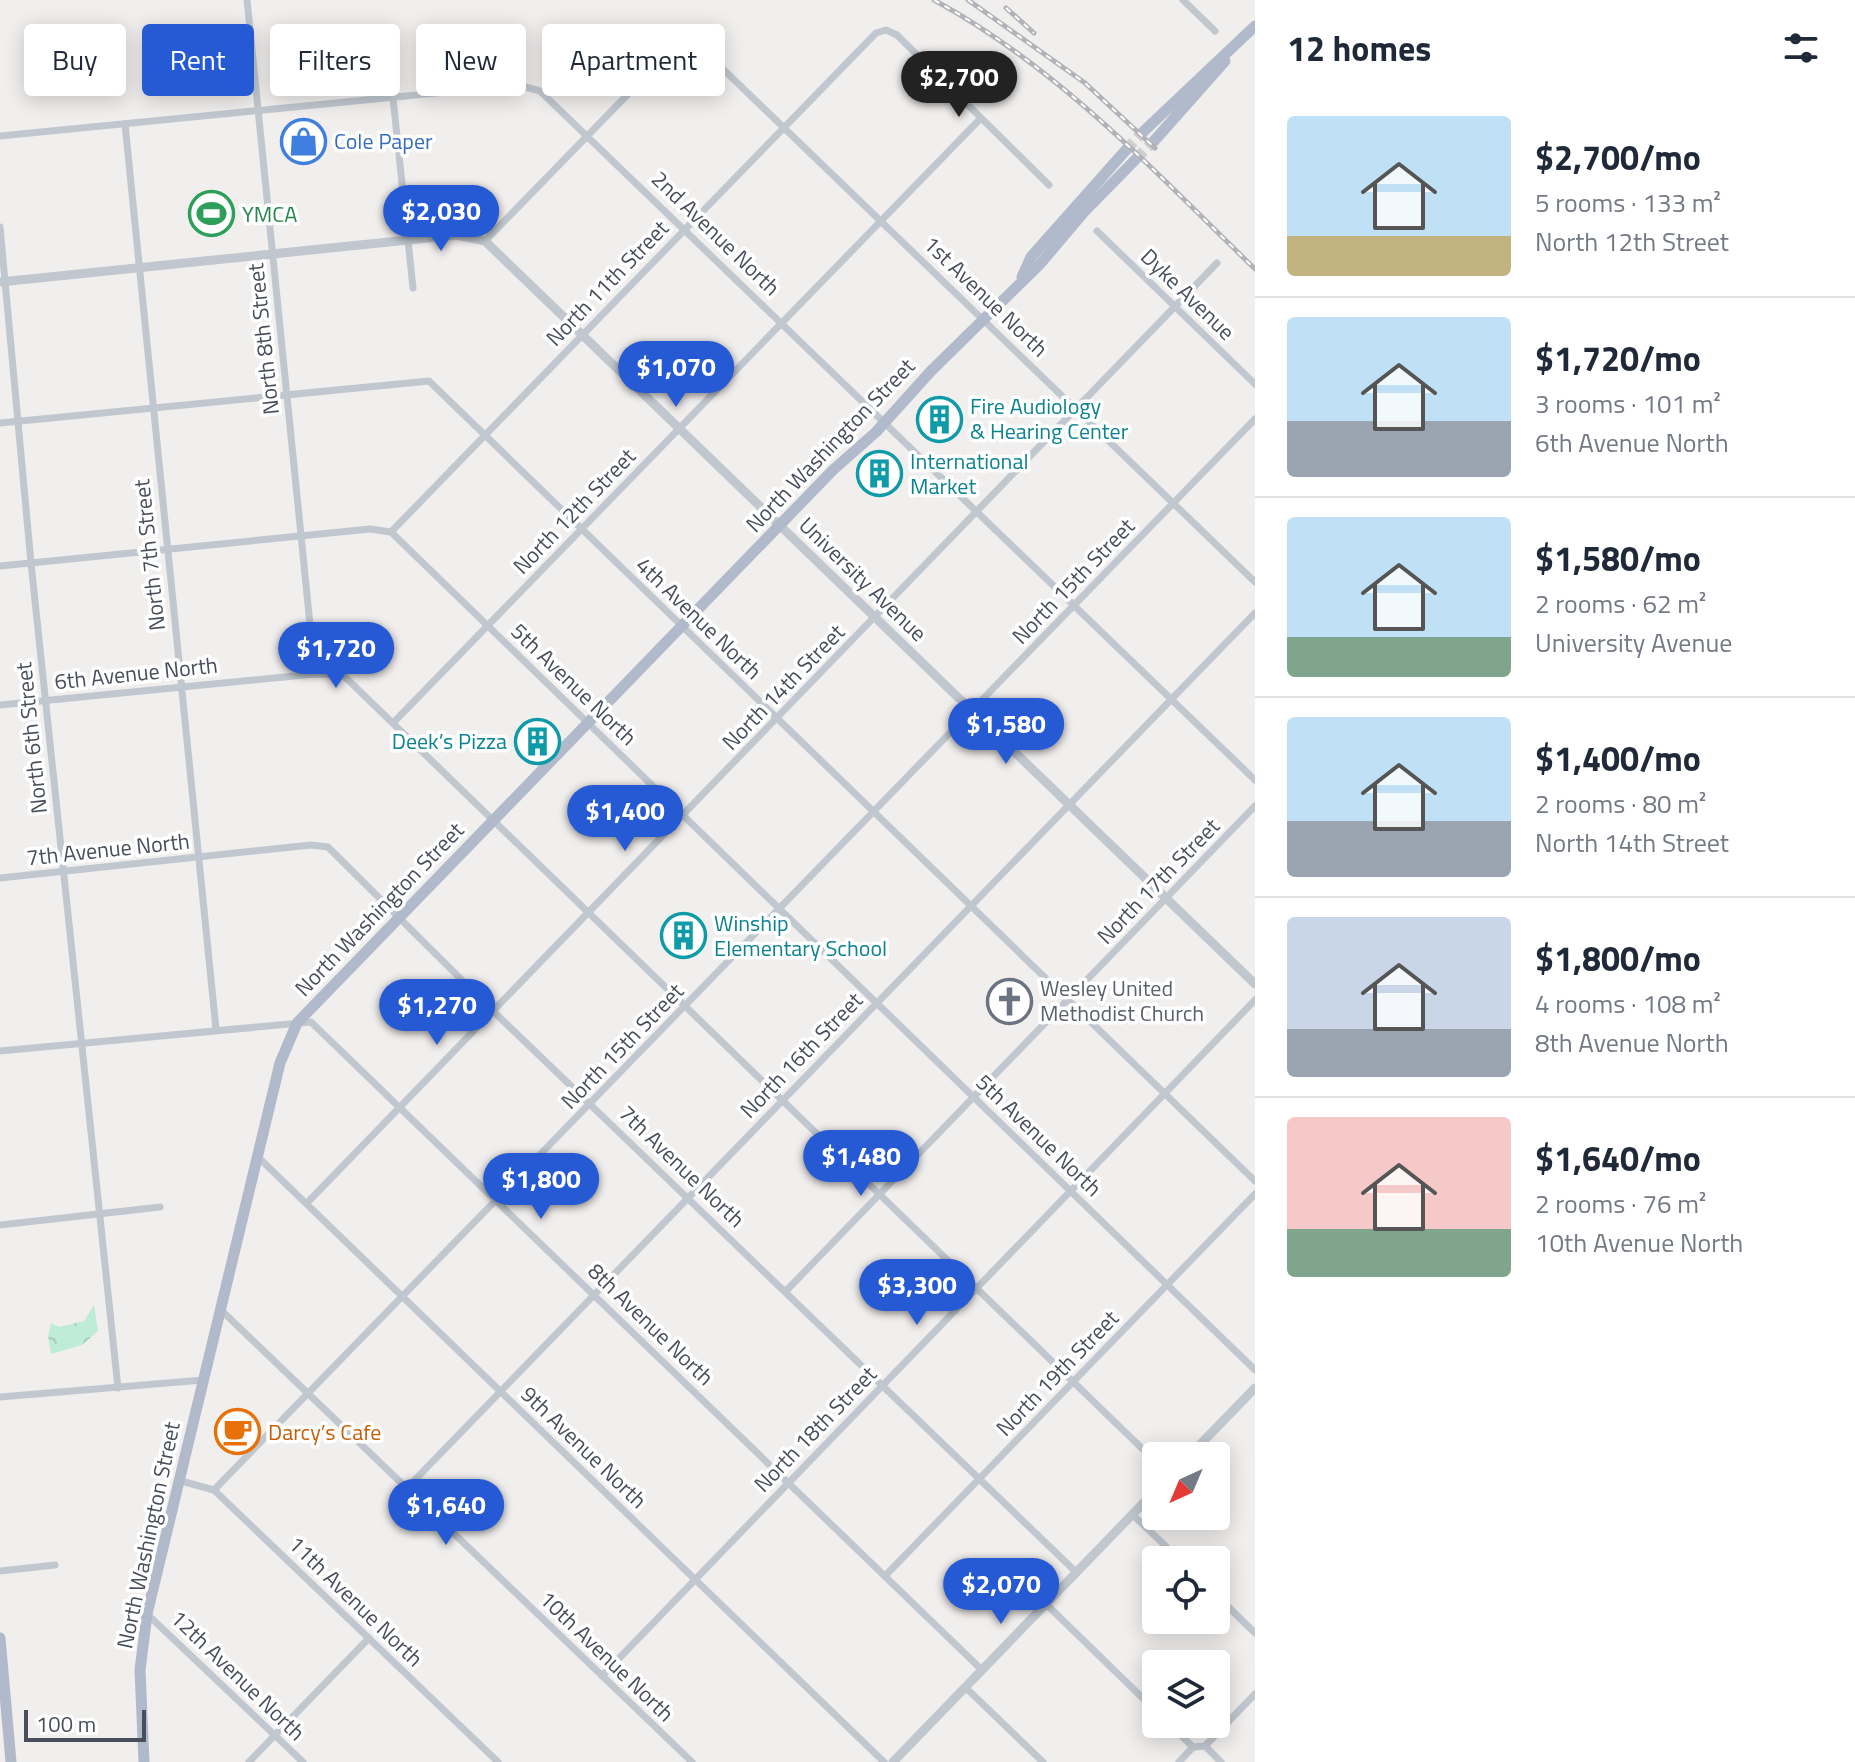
<!DOCTYPE html>
<html lang="en">
<head>
<meta charset="utf-8">
<style>
	:root { --surface:#fff; --page:#f2f2f3; --text:#1f2937; --muted:#747a83; --line:#e0e1e3; --accent:#255ad4 }
	body { margin:0; font-family:"Titillium Web",sans-serif; background:var(--page); color:var(--text); height:100vh; display:flex; flex-direction:column; font-size:30px; white-space:nowrap }
	* { box-sizing:border-box; margin:0 }
	p { font-size:26px; color:var(--muted) }
	.icon { flex:none; width:44px; height:44px; fill:none; stroke:currentColor; stroke-width:2; stroke-linecap:round; stroke-linejoin:round }
	.map { position:relative; flex:1; overflow:hidden }
	.panel { display:flex; flex-direction:column; background:var(--surface); width:600px }
	.panel>* { flex:none }
	.top-card { position:absolute; left:24px; top:24px; width:760px; height:72px; display:flex; gap:16px }
	.needle { width:52px; rotate:224deg }
	.fabs { position:absolute; left:1142px; top:1442px; display:grid; gap:16px }
	.fabs a { display:grid; place-items:center; width:88px; height:88px; border-radius:8px; background:var(--surface); box-shadow:0 4px 20px #0003; font-size:40px }
	.scale { position:absolute; left:24px; bottom:20px; width:122px; box-sizing:border-box; padding-left:8px; border:4px solid #484f5a; border-top:0; font-size:22px; line-height:28px; white-space:nowrap; color:#484f5a; -webkit-text-stroke:6px #fff; paint-order:stroke }
	.price { position:absolute; translate:-50% -68px; padding:0 18px; border-radius:28px; background:var(--accent); color:#fff; font-size:26px; line-height:52px; filter:drop-shadow(0 2px 4px #0008) }
	.price::after { content:''; position:absolute; left:50%; top:48px; width:24px; height:18px; margin-left:-12px; background:inherit; clip-path:polygon(0 0,100% 0,50% 100%) }
	.price.current { background:#222; color:#fff }
	ul { padding:0; list-style:none }
	li { display:flex; align-items:center; gap:24px; height:200px; padding:0 32px }
	li+li { border-top:2px solid var(--line) }
	li span { display:grid; place-items:center; flex:none; width:224px; height:160px; border-radius:8px; color:#555 }
	li>.icon { margin-inline-start:auto }
	span .icon { width:96px; height:96px; fill:#fffc; stroke-width:1 }
	li b { font-size:34px }
	h2 { display:flex; justify-content:space-between; align-items:center; height:96px; padding:0 32px; font-size:34px }
	.pill { padding:0 28px; border-radius:8px; background:var(--surface); box-shadow:0 4px 20px #0003; font-size:28px; line-height:72px }
	.pill.current { background:var(--accent); color:#fff }
	main { display:flex; flex:1; min-height:0 }
	.map>svg:first-child { display:block }
	.forest { fill:url(#forest-crowns) }
	.lines { fill:none; stroke-linecap:round; stroke-linejoin:round }
	.primary-tunnel { stroke:#cfcfd0; stroke-width:11; stroke-dasharray:11 5.5; stroke-linecap:butt }
	.minor { stroke:#c0c7cf; stroke-width:7 }
	.tertiary { stroke:#c0c7cf; stroke-width:9 }
	.primary { stroke:#b0bacb; stroke-width:11 }
	.rail-casing { stroke:#b1b3b8; stroke-width:5 }
	.rail { stroke:#fff; stroke-width:2; stroke-dasharray:6; stroke-linecap:butt }
	.labels { text-anchor:middle; dominant-baseline:central; stroke-width:7; stroke-linejoin:round; paint-order:stroke }
	.shop-label { font-size:22px; fill:#366cbe; stroke:#fff; text-anchor:start }
	.leisure-label { font-size:22px; fill:#27864d; stroke:#fff; text-anchor:start }
	.street-label { font-size:22px; fill:#484f5a; stroke:#fff }
	.culture-label { font-size:22px; fill:#0d838f; stroke:#fff; text-anchor:start }
	.worship-label { font-size:22px; fill:#5b616d; stroke:#fff; text-anchor:start }
	.food-label { font-size:22px; fill:#c56008; stroke:#fff; text-anchor:start }
</style>
</head>
<body>
<main>
<div class="map">
<svg width="1255" height="1762" viewBox="0 0 1255 1762">
	<defs>
		<pattern id="forest-crowns" width="20" height="18" patternUnits="userSpaceOnUse" patternTransform="scale(2)"><rect width="20" height="18" fill="#bfecd6"/><path d="M2 6a3 3 0 1 1 6 0M12 15a3 3 0 1 1 6 0" fill="none" stroke="#a6ccba"/></pattern>
	</defs>
	<rect width="100%" height="100%" fill="#f1efee"/>
	<!-- forest -->
	<polygon class="forest" points="94,1305 98,1331 82,1345 51,1354 48,1336 51,1323 59,1327 84,1321"/>
	<g class="lines">
		<!-- primary-tunnel -->
		<g class="primary-tunnel">
			<polyline points="1126,150 1144,131"/>
			<polyline points="1136,159 1154,141"/>
		</g>
		<!-- minor -->
		<g class="minor">
			<polyline points="247,0 315,674"/>
			<polyline points="1183,0 1215,31"/>
			<polyline points="393,98 413,288"/>
			<polyline points="125,124 216,1029"/>
			<polyline points="0,136 518,85 540,91 1255,780"/>
			<polyline points="0,227 31,563 118,1388"/>
			<polyline points="1097,231 1255,384"/>
			<polyline points="485,241 670,51 679,45 697,44 1255,582"/>
			<polyline points="0,423 429,381 1255,1181"/>
			<polyline points="391,532 876,33 886,30 897,35 1049,185"/>
			<polyline points="0,566 370,529 391,532 1255,1370"/>
			<polyline points="0,705 315,674 343,675 1156,1462"/>
			<polyline points="394,722 981,118"/>
			<polyline points="0,878 311,845 328,847 494,1012 1076,1572"/>
			<polyline points="0,1051 311,1022 982,1670"/>
			<polyline points="259,1158 884,1762"/>
			<polyline points="307,1203 1217,263"/>
			<polyline points="0,1225 160,1207"/>
			<polyline points="786,1291 1255,806"/>
			<polyline points="221,1310 692,1762"/>
			<polyline points="0,1397 203,1380"/>
			<polyline points="181,1481 214,1490 498,1762"/>
			<polyline points="407,1488 1255,613"/>
			<polyline points="214,1490 1255,419"/>
			<polyline points="1132,1514 1180,1560"/>
			<polyline points="0,1571 55,1565"/>
			<polyline points="885,1576 1255,1194"/>
			<polyline points="1216,1595 1255,1633"/>
			<polyline points="1046,1604 1156,1711"/>
			<polyline points="147,1614 303,1762"/>
			<polyline points="602,1676 1255,1000"/>
			<polyline points="965,1687 1043,1762"/>
			<polyline points="1169,1724 1193,1747 1205,1746 1221,1762"/>
			<polyline points="1205,1746 1255,1694"/>
			<polyline points="249,1762 369,1638"/>
			<polyline points="1179,1762 1193,1747"/>
		</g>
		<!-- tertiary -->
		<g class="tertiary">
			<polyline points="0,282 457,235 485,241 1255,984"/>
			<polyline points="1189,1456 1255,1388"/>
			<polyline points="893,1762 1156,1490"/>
		</g>
		<!-- primary -->
		<g class="primary">
			<polyline points="1144,131 1255,26"/>
			<polyline points="1154,141 1225,61"/>
			<polyline points="1022,277 1031,257 1126,150"/>
			<polyline points="0,1638 11,1762"/>
			<polyline points="144,1762 140,1670 147,1614 280,1063 297,1023 833,470 876,432 931,371 1040,264 1084,212 1136,159"/>
		</g>
		<defs>
			<g id="rail">
				<path d="M934,0C1059,68 1154,171 1255,269"/>
				<polyline points="968,0 1085,83 1155,148"/>
				<polyline points="1006,8 1034,33"/>
			</g>
		</defs>
		<!-- rail casing -->
		<use href="#rail" class="rail-casing"/>
		<!-- rail -->
		<use href="#rail" class="rail"/>
	</g>
	<!-- icons -->
	<defs>
		<symbol id="shop-ring" viewBox="-11 -11 22 22"><circle r="9.5" fill="#fff" stroke="#3f7fe0" stroke-width="1.5"/><path d="M-5-2.5h2.3a2.7 3.5 0 0 1 5.4 0H5L5.5 6h-11ZM-1.5-2.5h3a1.5 2.3 0 0 0-3 0Z" fill="#3f7fe0"/></symbol>
		<symbol id="stadium-ring" viewBox="-11 -11 22 22"><circle r="9.5" fill="#fff" stroke="#2e9e5b" stroke-width="1.5"/><path d="M0-5a6.5 5 0 1 0 0 10a6.5 5 0 1 0 0-10ZM-3.5-1.8h7v3.6h-7Z" fill="#2e9e5b"/></symbol>
		<symbol id="building-ring" viewBox="-11 -11 22 22"><circle r="9.5" fill="#fff" stroke="#0f9aa8" stroke-width="1.5"/><path d="M-4-6H4V6H1V3H-1V6H-4ZM-2.5-4.3h1.7v1.8h-1.7ZM.8-4.3h1.7v1.8H.8ZM-2.5-1h1.7V.8h-1.7ZM.8-1h1.7V.8H.8Z" fill="#0f9aa8"/></symbol>
		<symbol id="church-ring" viewBox="-11 -11 22 22"><circle r="9.5" fill="#fff" stroke="#6b7280" stroke-width="1.5"/><path d="M-1.2-6h2.4v3.5h3.3v2.4h-3.3V6h-2.4V-.1h-3.3v-2.4h3.3Z" fill="#6b7280"/></symbol>
		<symbol id="cafe-ring" viewBox="-11 -11 22 22"><circle r="9.5" fill="#fff" stroke="#e8710a" stroke-width="1.5"/><path d="M-5.5-4.5H6V0H3Q3 3.5 0 3.5H-2.5Q-5.5 3.5-5.5 0ZM3-3.2v2h1.7v-2ZM-6 4.5H4V6H-6Z" fill="#e8710a"/></symbol>
	</defs>
	<g fill-rule="evenodd">
		<use href="#shop-ring" x="278" y="116" width="51" height="51"/>
		<use href="#stadium-ring" x="186" y="188" width="51" height="51"/>
		<use href="#building-ring" x="914" y="394" width="51" height="51"/>
		<use href="#building-ring" x="854" y="448" width="51" height="51"/>
		<use href="#building-ring" x="512" y="716" width="51" height="51"/>
		<use href="#building-ring" x="658" y="910" width="51" height="51"/>
		<use href="#church-ring" x="984" y="976" width="51" height="51"/>
		<use href="#cafe-ring" x="212" y="1406" width="51" height="51"/>
	</g>
	<g class="labels">
		<!-- shop labels -->
		<g class="shop-label">
			<text x="334" y="141">Cole Paper</text>
		</g>
		<!-- leisure labels -->
		<g class="leisure-label">
			<text x="242" y="214">YMCA</text>
		</g>
		<!-- street labels -->
		<g class="street-label">
			<text transform="translate(716 233) rotate(44)">2nd Avenue North</text>
			<text transform="translate(607 283) rotate(-46)">North 11th Street</text>
			<text transform="translate(1188 294) rotate(44)">Dyke Avenue</text>
			<text transform="translate(986 296) rotate(44)">1st Avenue North</text>
			<text transform="translate(263 339) rotate(-96)">North 8th Street</text>
			<text transform="translate(830 445) rotate(-46)">North Washington Street</text>
			<text transform="translate(574 511) rotate(-46)">North 12th Street</text>
			<text transform="translate(149 555) rotate(-96)">North 7th Street</text>
			<text transform="translate(863 579) rotate(44)">University Avenue</text>
			<text transform="translate(1073 581) rotate(-46)">North 15th Street</text>
			<text transform="translate(699 618) rotate(44)">4th Avenue North</text>
			<text transform="translate(136 673) rotate(-6)">6th Avenue North</text>
			<text transform="translate(574 684) rotate(44)">5th Avenue North</text>
			<text transform="translate(783 687) rotate(-46)">North 14th Street</text>
			<text transform="translate(31 738) rotate(-96)">North 6th Street</text>
			<text transform="translate(108 849) rotate(-6)">7th Avenue North</text>
			<text transform="translate(1158 881) rotate(-46)">North 17th Street</text>
			<text transform="translate(379 909) rotate(-46)">North Washington Street</text>
			<text transform="translate(622 1046) rotate(-46)">North 15th Street</text>
			<text transform="translate(801 1055) rotate(-46)">North 16th Street</text>
			<text transform="translate(1039 1135) rotate(44)">5th Avenue North</text>
			<text transform="translate(682 1166) rotate(44)">7th Avenue North</text>
			<text transform="translate(651 1324) rotate(44)">8th Avenue North</text>
			<text transform="translate(1057 1373) rotate(-46)">North 19th Street</text>
			<text transform="translate(815 1429) rotate(-46)">North 18th Street</text>
			<text transform="translate(584 1447) rotate(44)">9th Avenue North</text>
			<text transform="translate(148 1535) rotate(-78)">North Washington Street</text>
			<text transform="translate(356 1601) rotate(44)">11th Avenue North</text>
			<text transform="translate(607 1656) rotate(44)">10th Avenue North</text>
			<text transform="translate(238 1675) rotate(44)">12th Avenue North</text>
		</g>
		<!-- culture labels -->
		<g class="culture-label">
			<text x="970" y="406">Fire Audiology<tspan x="970" dy="25">&amp; Hearing Center</tspan></text>
			<text x="910" y="461">International<tspan x="910" dy="25">Market</tspan></text>
			<text x="507" y="741" text-anchor="end">Deek’s Pizza</text>
			<text x="714" y="923">Winship<tspan x="714" dy="25">Elementary School</tspan></text>
		</g>
		<!-- worship labels -->
		<g class="worship-label">
			<text x="1040" y="988">Wesley United<tspan x="1040" dy="25">Methodist Church</tspan></text>
		</g>
		<!-- food labels -->
		<g class="food-label">
			<text x="268" y="1432">Darcy’s Cafe</text>
		</g>
	</g>
</svg>
<div class="fabs">
<a><svg class="needle" viewBox="-14 -14 28 28"><path d="M0-13l5 13h-10z" fill="#e53935"/><path d="M0 13l5-13h-10z" fill="#747a83"/></svg></a>
<a><svg class="icon" aria-label="locate" viewBox="0 0 24 24"><circle cx="12" cy="12" r="6"/><path d="M12 2v4M12 18v4M2 12h4M18 12h4"/></svg></a>
<a><svg class="icon" aria-label="layers" viewBox="0 0 24 24"><path d="M12 4l9 5-9 5-9-5zM3 14l9 5 9-5"/></svg></a>
</div>
<div class="scale">100 m</div>
<b class="price current" style="left:959px;top:119px">$2,700</b>
<b class="price" style="left:441px;top:253px">$2,030</b>
<b class="price" style="left:676px;top:409px">$1,070</b>
<b class="price" style="left:336px;top:690px">$1,720</b>
<b class="price" style="left:1006px;top:766px">$1,580</b>
<b class="price" style="left:625px;top:853px">$1,400</b>
<b class="price" style="left:437px;top:1047px">$1,270</b>
<b class="price" style="left:861px;top:1198px">$1,480</b>
<b class="price" style="left:541px;top:1221px">$1,800</b>
<b class="price" style="left:917px;top:1327px">$3,300</b>
<b class="price" style="left:446px;top:1547px">$1,640</b>
<b class="price" style="left:1001px;top:1626px">$2,070</b>
<div class="top-card">
<a class="pill">Buy</a>
<a class="pill current">Rent</a>
<a class="pill">Filters</a>
<a class="pill">New</a>
<a class="pill">Apartment</a>
</div>
</div>
<section class="panel">
<h2>12 homes<svg class="icon" aria-label="filters" viewBox="0 0 24 24"><path d="M4 7h16M4 17h16"/><circle cx="9" cy="7" r="2"/><circle cx="15" cy="17" r="2"/></svg></h2>
<ul>
<li><span style="background:linear-gradient(#bfe0f5 75%,#c2b280 0)"><svg class="icon" aria-label="home" viewBox="0 0 24 24"><path d="M3 11l9-7 9 7M6 9v11h12V9"/></svg></span><div><b>$2,700/mo</b><p>5 rooms · 133 m²</p><p>North 12th Street</p></div></li>
<li><span style="background:linear-gradient(#bfe0f5 65%,#9aa5b1 0)"><svg class="icon" aria-label="home" viewBox="0 0 24 24"><path d="M3 11l9-7 9 7M6 9v11h12V9"/></svg></span><div><b>$1,720/mo</b><p>3 rooms · 101 m²</p><p>6th Avenue North</p></div></li>
<li><span style="background:linear-gradient(#bfe0f5 75%,#7fa58c 0)"><svg class="icon" aria-label="home" viewBox="0 0 24 24"><path d="M3 11l9-7 9 7M6 9v11h12V9"/></svg></span><div><b>$1,580/mo</b><p>2 rooms · 62 m²</p><p>University Avenue</p></div></li>
<li><span style="background:linear-gradient(#bfe0f5 65%,#9aa5b1 0)"><svg class="icon" aria-label="home" viewBox="0 0 24 24"><path d="M3 11l9-7 9 7M6 9v11h12V9"/></svg></span><div><b>$1,400/mo</b><p>2 rooms · 80 m²</p><p>North 14th Street</p></div></li>
<li><span style="background:linear-gradient(#c9d6e8 70%,#9aa5b1 0)"><svg class="icon" aria-label="home" viewBox="0 0 24 24"><path d="M3 11l9-7 9 7M6 9v11h12V9"/></svg></span><div><b>$1,800/mo</b><p>4 rooms · 108 m²</p><p>8th Avenue North</p></div></li>
<li><span style="background:linear-gradient(#f6c9c9 70%,#7fa58c 0)"><svg class="icon" aria-label="home" viewBox="0 0 24 24"><path d="M3 11l9-7 9 7M6 9v11h12V9"/></svg></span><div><b>$1,640/mo</b><p>2 rooms · 76 m²</p><p>10th Avenue North</p></div></li>
</ul>
</section>
</main>
</body>
</html>
